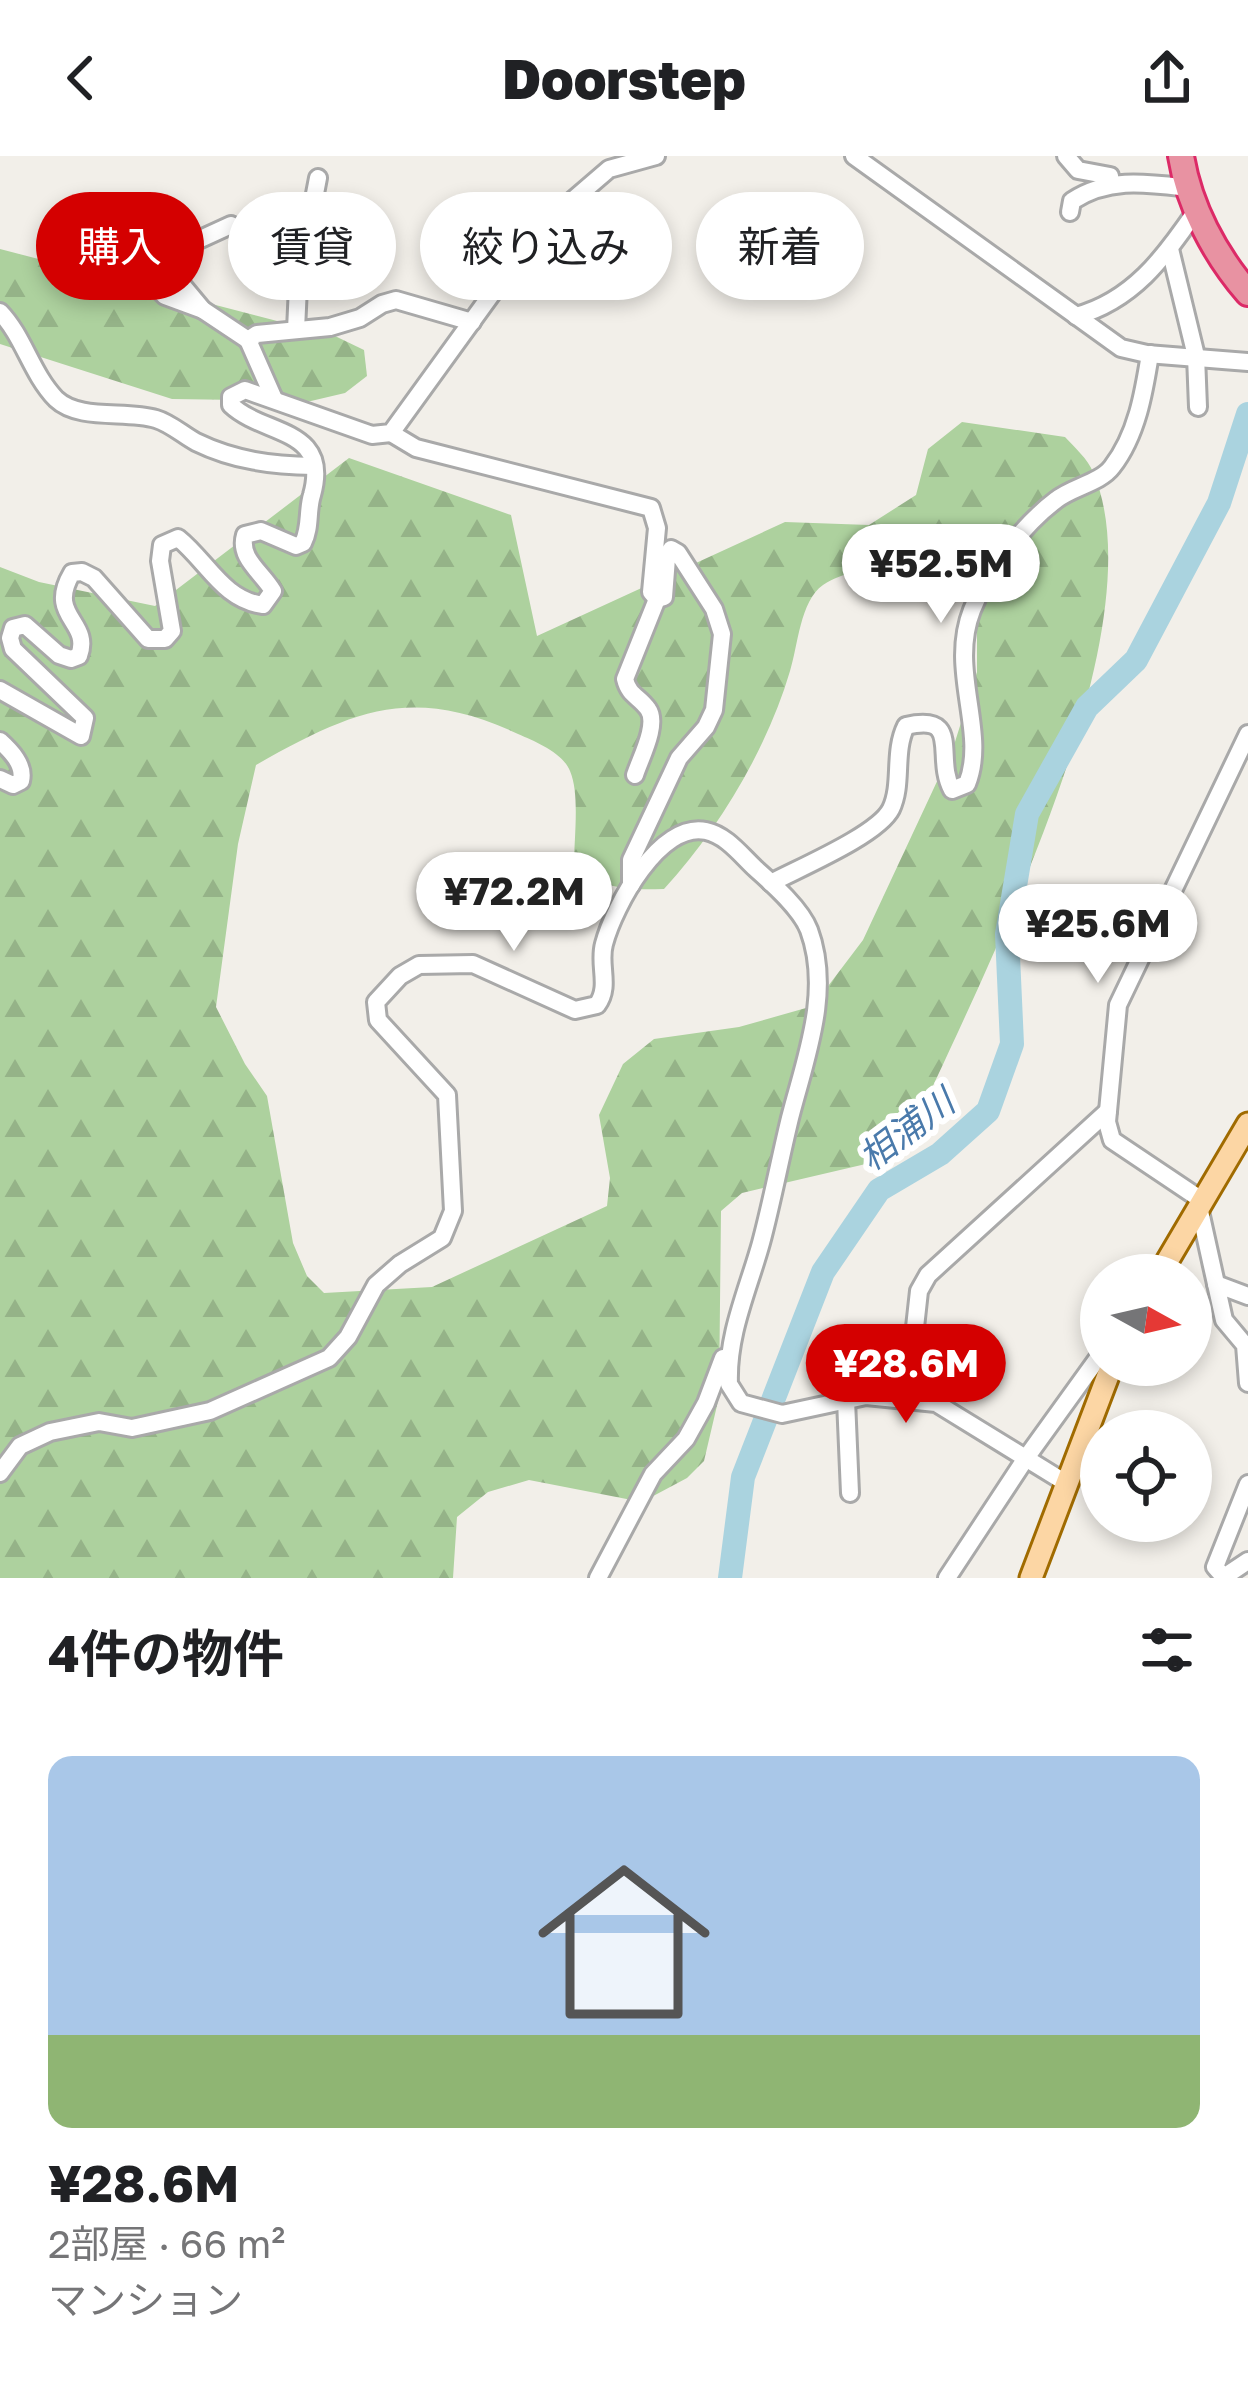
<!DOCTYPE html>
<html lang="ja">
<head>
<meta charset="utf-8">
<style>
	:root { --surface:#fff; --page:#f2f2f2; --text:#202124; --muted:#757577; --line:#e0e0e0; --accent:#d40000 }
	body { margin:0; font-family:"Golos Text","Noto Sans JP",sans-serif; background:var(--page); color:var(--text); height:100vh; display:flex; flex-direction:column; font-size:45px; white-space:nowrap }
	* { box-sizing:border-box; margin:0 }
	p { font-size:39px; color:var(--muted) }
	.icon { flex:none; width:66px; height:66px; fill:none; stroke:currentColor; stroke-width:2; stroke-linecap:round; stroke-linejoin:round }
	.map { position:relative; height:1422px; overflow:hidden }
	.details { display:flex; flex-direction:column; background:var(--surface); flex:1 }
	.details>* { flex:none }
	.hud { position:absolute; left:36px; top:36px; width:1176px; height:108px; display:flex; gap:24px }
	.needle { width:78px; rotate:98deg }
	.fabs { position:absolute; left:1080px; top:1098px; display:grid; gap:24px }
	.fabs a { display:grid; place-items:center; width:132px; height:132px; border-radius:50%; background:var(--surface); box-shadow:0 6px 18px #0003; font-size:60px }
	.price { position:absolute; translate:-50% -102px; padding:0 27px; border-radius:42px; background:#fff; color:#222; font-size:39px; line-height:78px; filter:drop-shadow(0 3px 6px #0008) }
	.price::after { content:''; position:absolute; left:50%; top:72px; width:36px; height:27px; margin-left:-18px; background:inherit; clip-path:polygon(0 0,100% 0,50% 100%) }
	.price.on { background:var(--accent); color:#fff }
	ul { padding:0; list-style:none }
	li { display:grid; align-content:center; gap:24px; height:636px; padding:0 48px }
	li+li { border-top:3px solid var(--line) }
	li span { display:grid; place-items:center; height:372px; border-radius:24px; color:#555 }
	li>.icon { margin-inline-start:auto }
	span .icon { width:216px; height:216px; fill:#fffc; stroke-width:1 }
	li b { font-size:51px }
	h2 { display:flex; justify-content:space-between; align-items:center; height:144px; padding:0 48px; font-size:51px }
	.tag { padding:0 42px; border-radius:54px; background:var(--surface); box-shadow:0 6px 18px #0003; font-size:42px; line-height:108px }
	.tag.on { background:var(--accent); color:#fff }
	header { display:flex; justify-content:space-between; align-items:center; height:156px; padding:0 48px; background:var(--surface); font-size:54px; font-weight:800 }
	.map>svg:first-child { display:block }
	.forest { fill:url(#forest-firs); fill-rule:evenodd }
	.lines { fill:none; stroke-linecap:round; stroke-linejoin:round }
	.river { stroke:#aad3df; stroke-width:24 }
	.minor-casing { stroke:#a9a9a9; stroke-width:22 }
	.major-casing { stroke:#a06b00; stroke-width:27 }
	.highway-casing { stroke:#dc2a67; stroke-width:30 }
	.minor { stroke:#fff; stroke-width:16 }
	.major { stroke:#fcd6a4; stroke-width:21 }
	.highway { stroke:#e892a2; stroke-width:24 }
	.labels { text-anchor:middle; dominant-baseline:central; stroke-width:12; stroke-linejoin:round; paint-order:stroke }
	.water-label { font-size:36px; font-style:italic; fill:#4a7aab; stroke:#fff }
</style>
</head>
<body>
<header><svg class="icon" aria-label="back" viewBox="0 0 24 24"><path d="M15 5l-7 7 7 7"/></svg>Doorstep<svg class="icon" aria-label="share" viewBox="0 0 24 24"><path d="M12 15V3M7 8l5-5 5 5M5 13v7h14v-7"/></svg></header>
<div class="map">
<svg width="1248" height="1422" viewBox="0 0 1248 1422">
	<defs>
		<pattern id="forest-firs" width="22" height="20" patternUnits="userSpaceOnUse" patternTransform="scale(3)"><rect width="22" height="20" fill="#add19e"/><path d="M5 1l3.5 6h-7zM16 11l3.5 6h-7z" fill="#95b388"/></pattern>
	</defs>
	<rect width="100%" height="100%" fill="#f2efe9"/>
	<!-- forest -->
	<g class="forest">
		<polygon points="0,93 335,180 364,194 367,220 345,237 311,245 172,243 0,188"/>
		<path d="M962,266L1065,281C1074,291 1088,303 1093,316C1162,475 978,828 910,980L870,1007L742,1037L721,1055L719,1241L704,1305L687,1322L642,1346L529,1324L488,1336L457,1361L453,1422H0V411L39,426L155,450L349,302L511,359L537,480L785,366L869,369L916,339L928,293ZM895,410H927L948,423L962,424L977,448V516L954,589L863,784L813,850L739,871L654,883L623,908L599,959L610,1022L607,1050L432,1131L324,1137L307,1120L293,1087L267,940L245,908L216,851L238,688L256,609C352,555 411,528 518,578C536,586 562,596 570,615C580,638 574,683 574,708C604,734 626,734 664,733C719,673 767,593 790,515C798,490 800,445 823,429C844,415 872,412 895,410Z"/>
	</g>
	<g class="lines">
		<!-- river -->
		<polyline class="river" points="730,1422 743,1321 823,1116 879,1034 940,998 988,955 1012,888 1007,778 1027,658 1087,551 1136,504 1219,347 1248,258"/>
		<defs>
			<g id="minor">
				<polyline points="854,0 1121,192 1147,198 1248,206"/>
				<polyline points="1066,0 1078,14 1110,20 1111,27"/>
				<path d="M1070,56L1072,45C1109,21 1146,27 1189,32"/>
				<polyline points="183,91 231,69 258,83 300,87"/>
				<polyline points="1170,93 1196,200 1198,251"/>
				<polyline points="76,103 109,101 134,109 165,140 203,154"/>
				<polyline points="168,112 203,154 248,184"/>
				<path d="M0,156C24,181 31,217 56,243C79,265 126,254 156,263C170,267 183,279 196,286C235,305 272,309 314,310"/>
				<path d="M1076,160C1132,145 1164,102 1196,55"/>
				<polyline points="296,174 300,87 309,69 318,22"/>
				<polyline points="274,243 248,184 257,178 330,171 360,162 382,148 396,144 472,166"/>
				<polyline points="391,277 416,292 651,352 657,372 651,436 657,443 664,441 667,402 671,393 678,397 714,453 722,478 714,554 706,571 679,602 631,704 631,729"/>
				<path d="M0,534L81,580L85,562L13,493L10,482L13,472L25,469L59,499L71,503L79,500C92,465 46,461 72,417L82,416L94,422L148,483H165L172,475L160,405L162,389L178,382C207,405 223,444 263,449L273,435C262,416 238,402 245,379L261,375L296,390L303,387C311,371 307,355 312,339C331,271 264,280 231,249V241L245,234L372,279L391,277L538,74L609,13L656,0"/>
				<path d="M0,585C11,595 25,609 21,625L13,629L0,623"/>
				<path d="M635,619C640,603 659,568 648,553C639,540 629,540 625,523L657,443"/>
				<path d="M771,727C799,712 878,679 891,653C903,628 893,596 906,570C963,557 934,601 952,634L967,628C988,576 948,515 972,454C987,415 1023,369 1056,344C1072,331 1100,327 1112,311C1137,279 1144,236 1150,198"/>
				<polyline points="1203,1045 1112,984 1107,966 1118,849 1248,578"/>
				<polyline points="1199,1051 1224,1164 1245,1189 1248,1227"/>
				<polyline points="1216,1128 1248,1140"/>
				<polyline points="846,1244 850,1337"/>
				<polyline points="907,1244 919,1135 928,1119 1108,955"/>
				<path d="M0,1317L20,1290L50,1276L99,1266L132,1272L210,1255L329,1202L348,1181L376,1129L400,1108L442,1082L453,1055L447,939L378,864L376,846L400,820L419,809L473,808L575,854L597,849C611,830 598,809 604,788C614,750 660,665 706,675C726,679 741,699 756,713C773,728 801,753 809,774C832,836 805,903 790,962C780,1003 772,1046 761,1087C748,1134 727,1178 729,1228L741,1247L782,1258L866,1240L936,1247L1066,1327"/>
				<polyline points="1248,1328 1215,1411 1224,1421 1248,1405"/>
				<polyline points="598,1422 653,1318 686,1283 706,1247 723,1202"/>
				<polyline points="947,1422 1026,1302 1101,1198"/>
			</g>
			<g id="major">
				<polyline points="1159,1119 1248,968"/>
				<polyline points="1031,1422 1112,1209"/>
			</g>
			<path id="highway" d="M1181,0C1189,50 1215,99 1248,137"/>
		</defs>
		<!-- minor casing -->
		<use href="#minor" class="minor-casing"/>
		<!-- major casing -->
		<use href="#major" class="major-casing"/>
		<!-- highway casing -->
		<use href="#highway" class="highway-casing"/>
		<!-- minor -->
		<use href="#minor" class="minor"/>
		<!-- major -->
		<use href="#major" class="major"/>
		<!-- highway -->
		<use href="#highway" class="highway"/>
	</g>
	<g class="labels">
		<!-- water labels -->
		<g class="water-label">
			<text transform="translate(906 973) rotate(-37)">相浦川</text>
		</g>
	</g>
</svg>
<div class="fabs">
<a><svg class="needle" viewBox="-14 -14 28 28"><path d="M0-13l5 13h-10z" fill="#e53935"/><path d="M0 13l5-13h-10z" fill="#757577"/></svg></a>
<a><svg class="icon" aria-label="locate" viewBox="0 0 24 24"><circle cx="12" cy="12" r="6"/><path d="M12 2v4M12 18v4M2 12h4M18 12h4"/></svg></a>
</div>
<b class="price" style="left:941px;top:470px">¥52.5M</b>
<b class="price" style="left:514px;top:798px">¥72.2M</b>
<b class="price" style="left:1098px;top:830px">¥25.6M</b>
<b class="price on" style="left:906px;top:1270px">¥28.6M</b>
<div class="hud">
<a class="tag on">購入</a>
<a class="tag">賃貸</a>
<a class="tag">絞り込み</a>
<a class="tag">新着</a>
</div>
</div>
<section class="details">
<h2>4件の物件<svg class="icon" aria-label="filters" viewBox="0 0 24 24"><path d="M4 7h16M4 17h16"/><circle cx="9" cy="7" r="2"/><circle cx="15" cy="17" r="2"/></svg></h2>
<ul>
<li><span style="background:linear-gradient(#a9c7e8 75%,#8fb573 0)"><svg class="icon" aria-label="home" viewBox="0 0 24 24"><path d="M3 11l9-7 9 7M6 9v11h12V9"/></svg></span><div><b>¥28.6M</b><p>2部屋 · 66 m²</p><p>マンション</p></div></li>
</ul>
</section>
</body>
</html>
